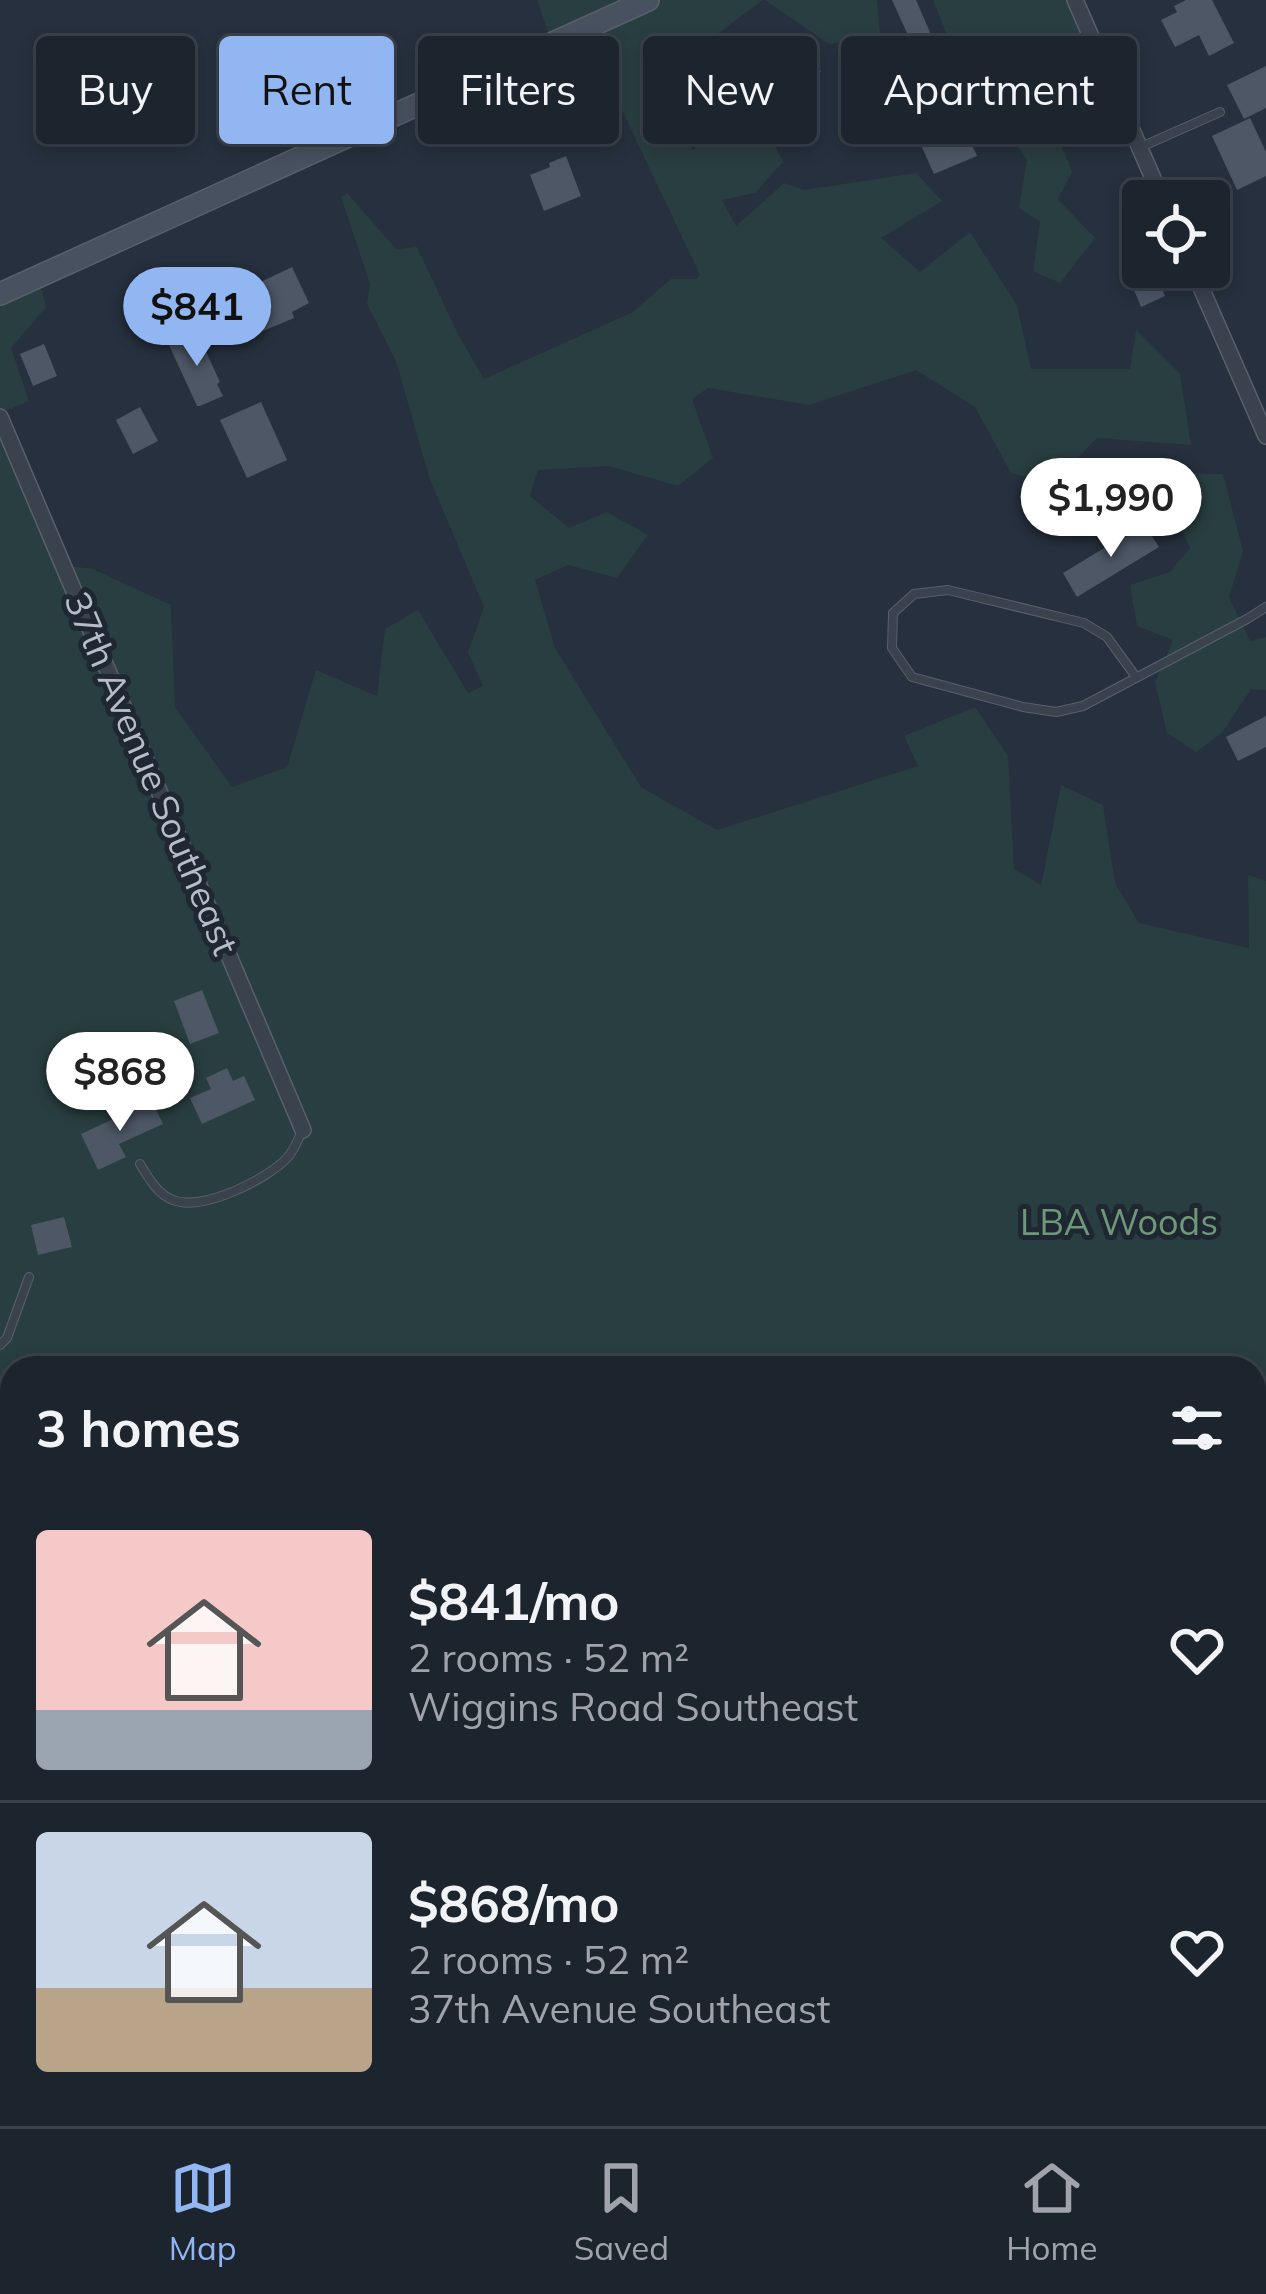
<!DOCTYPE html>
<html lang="en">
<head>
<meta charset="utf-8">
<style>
	:root { --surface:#1c242e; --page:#29303a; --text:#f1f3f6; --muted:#a0a4aa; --line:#3a414a; --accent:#92b6f2 }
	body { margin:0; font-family:Mulish,sans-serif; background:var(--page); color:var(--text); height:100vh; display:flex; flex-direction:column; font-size:45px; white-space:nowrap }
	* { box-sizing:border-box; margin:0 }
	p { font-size:39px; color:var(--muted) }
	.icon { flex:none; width:66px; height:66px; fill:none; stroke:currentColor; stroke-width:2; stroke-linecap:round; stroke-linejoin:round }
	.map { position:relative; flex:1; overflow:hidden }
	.side { position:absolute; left:0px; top:1356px; width:1266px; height:771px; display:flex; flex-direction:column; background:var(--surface); border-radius:36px 36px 0 0; box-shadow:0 6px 18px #0003,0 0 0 3px var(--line) }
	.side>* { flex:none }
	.guide { position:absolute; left:36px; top:36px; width:1194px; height:108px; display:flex; gap:24px }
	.tools { position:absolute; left:1122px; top:180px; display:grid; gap:24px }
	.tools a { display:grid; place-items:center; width:108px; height:108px; border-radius:12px; background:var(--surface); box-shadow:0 6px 18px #0003,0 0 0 3px var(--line); font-size:60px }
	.price { position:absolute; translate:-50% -102px; padding:0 27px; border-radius:42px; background:#fff; color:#222; font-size:39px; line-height:78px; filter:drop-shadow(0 3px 6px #0008) }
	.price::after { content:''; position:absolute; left:50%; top:72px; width:36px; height:27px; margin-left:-18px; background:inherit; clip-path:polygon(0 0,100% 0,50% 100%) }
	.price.on { background:var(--accent); color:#111 }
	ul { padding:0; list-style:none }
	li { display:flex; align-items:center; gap:36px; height:300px; padding:0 36px }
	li+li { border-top:3px solid var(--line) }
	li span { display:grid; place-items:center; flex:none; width:336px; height:240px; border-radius:12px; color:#555 }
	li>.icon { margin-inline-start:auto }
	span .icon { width:144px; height:144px; fill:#fffc; stroke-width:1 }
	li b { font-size:51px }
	h2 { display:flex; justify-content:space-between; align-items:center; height:144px; padding:0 36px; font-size:51px }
	.chip { padding:0 42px; border-radius:12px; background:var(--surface); box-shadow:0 6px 18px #0003,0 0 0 3px var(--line); font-size:42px; line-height:108px }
	.chip.on { background:var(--accent); color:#111 }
	.dock { display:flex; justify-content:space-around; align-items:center; height:168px; border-top:3px solid var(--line); background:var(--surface); font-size:33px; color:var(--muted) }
	.dock a { display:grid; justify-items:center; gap:6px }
	.dock .on { color:var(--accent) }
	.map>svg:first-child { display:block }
	.green { fill:#293e40; fill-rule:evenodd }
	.building { fill:#4d5766 }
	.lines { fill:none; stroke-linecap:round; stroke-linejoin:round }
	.lane-casing { stroke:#58606b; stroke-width:10 }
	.street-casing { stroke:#58606b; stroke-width:18 }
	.secondary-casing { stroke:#58606b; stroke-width:24 }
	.lane { stroke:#3a424e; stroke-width:8 }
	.street { stroke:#3a424e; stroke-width:15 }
	.secondary { stroke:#485160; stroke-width:21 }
	.labels { text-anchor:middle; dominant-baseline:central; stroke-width:10; stroke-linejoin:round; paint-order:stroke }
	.street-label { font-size:36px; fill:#b6bdc8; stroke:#1f2733 }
	.park-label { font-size:36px; fill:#6f9879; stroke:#1f2733 }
</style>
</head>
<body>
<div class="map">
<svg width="1266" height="2126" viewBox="0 0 1266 2126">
	<rect width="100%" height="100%" fill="#26303e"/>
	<!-- green -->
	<g class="green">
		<path d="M537,0H763L720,32L645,77L693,150L725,115L760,117L783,162L755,193L722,200L736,226L784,183L804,190L916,173L942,201L881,238L920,272L970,232L1017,305L1031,369H1130L1136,330L1180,374L1191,445L1097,438L1053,484L1011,473L975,407L916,370L809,405L708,388L692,399L713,458L678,486L609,466L538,470L530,496L569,528L607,512L648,535L617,578L568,565L535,580L555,648L641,787L717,830L918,766L904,736L975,707L1008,756L1014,869L1041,885L1061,785L1103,805L1115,883L1139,923L1249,948L1248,875L1266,881V2126H0V417L63,565L93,569L171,605L175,707L232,787L287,767L316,670L377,696L385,629L418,610L468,693L483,686L468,652L484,607L429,477L396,361L367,304L370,284L341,197L347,193L396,249L417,247L457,332L484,379L633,312L671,279H695L700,275L610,85L585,67L577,23L549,35ZM12,1368H1254V2115H12Z"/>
		<polygon points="765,0 877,0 880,35 829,44"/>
		<polygon points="933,0 1075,0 1111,83 1084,95 1081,117 1057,134 1072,172 1058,199 1095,238 1060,283 1033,271 1040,222 1019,208 1027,160 994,114 997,86 952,92 942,61 951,45"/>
		<polygon points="39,277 46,307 11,348 29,401 0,413 0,294"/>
		<polygon points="1173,473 1223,474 1243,551 1229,597 1250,641 1266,637 1266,690 1251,689 1222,733 1196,752 1167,733 1155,682 1173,640 1137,626 1130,585 1170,572 1190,548 1162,490"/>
	</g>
	<!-- building -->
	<g class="building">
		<polygon points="892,0 916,0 945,67 926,75"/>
		<polygon points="1186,0 1212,0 1234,43 1209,56 1199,35 1175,47 1161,20 1177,12 1174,6"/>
		<polygon points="811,51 821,72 757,103 746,80"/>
		<polygon points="1266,66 1266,108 1244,119 1227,85"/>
		<polygon points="960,117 977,156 934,174 917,136"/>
		<polygon points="1250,118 1266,152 1266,176 1237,190 1212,136"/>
		<polygon points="566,156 581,196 544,211 530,175 550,167 549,163"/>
		<polygon points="292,267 309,303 292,312 294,318 246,338 229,304 246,295 244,290"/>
		<polygon points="1152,267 1165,296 1141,307 1129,278"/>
		<polygon points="197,332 220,382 217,384 223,396 200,406 197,406 169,345"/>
		<polygon points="44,344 57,376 33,386 20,354"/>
		<polygon points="261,402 287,460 247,478 220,420"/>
		<polygon points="140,407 158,441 133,454 116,420"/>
		<polygon points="1144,524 1159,547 1077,597 1063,573"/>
		<polygon points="1266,716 1266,747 1238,761 1226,737"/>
		<polygon points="202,990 219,1033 190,1044 174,1001"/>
		<polygon points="227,1068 233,1081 244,1076 255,1100 202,1124 190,1098 211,1089 206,1078"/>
		<polygon points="152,1101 163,1124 119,1144 126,1157 98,1170 81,1134"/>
		<polygon points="64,1217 72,1247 38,1255 31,1225"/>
	</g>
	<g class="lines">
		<defs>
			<g id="lane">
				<polyline points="1141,147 1220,112"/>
				<polyline points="1136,677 1107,637 1084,623 948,590 914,594 893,613 892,648 912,677 1023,707 1056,712 1083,706 1247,619 1266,607"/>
				<path d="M140,1164C148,1177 158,1195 173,1200C202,1212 268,1179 288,1157C294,1150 298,1140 302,1131"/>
				<polyline points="0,1345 7,1338 29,1277"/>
				<polyline points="0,1493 12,1494"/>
				<polyline points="1254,1823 1260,1820"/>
				<polyline points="0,2126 25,2115"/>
			</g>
			<g id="street">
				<polyline points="1075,0 1163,201"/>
				<polyline points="1192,267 1266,436"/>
				<polyline points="0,417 303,1130"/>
			</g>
			<polyline id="secondary" points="0,294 648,0"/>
		</defs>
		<!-- lane casing -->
		<use href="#lane" class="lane-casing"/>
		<!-- street casing -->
		<use href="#street" class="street-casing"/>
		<!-- secondary casing -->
		<use href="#secondary" class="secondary-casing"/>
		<!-- lane -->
		<use href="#lane" class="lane"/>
		<!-- street -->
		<use href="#street" class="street"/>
		<!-- secondary -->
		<use href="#secondary" class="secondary"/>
	</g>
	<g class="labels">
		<!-- street labels -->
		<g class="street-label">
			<text transform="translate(152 773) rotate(67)">37th Avenue Southeast</text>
		</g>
		<!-- park labels -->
		<g class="park-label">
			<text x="1119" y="1221">LBA Woods</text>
		</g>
	</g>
</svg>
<div class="tools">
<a><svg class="icon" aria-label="locate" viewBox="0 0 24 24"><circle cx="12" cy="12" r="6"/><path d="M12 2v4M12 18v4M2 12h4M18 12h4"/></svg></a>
</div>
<b class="price on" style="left:197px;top:369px">$841</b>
<b class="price" style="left:1111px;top:560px">$1,990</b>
<b class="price" style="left:120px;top:1134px">$868</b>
<div class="guide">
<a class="chip">Buy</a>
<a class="chip on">Rent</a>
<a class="chip">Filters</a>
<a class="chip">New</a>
<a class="chip">Apartment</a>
</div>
<section class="side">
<h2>3 homes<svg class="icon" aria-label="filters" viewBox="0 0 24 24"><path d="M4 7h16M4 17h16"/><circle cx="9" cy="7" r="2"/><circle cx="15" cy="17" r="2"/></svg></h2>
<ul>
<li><span style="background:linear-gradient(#f6c9c9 75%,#9aa5b1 0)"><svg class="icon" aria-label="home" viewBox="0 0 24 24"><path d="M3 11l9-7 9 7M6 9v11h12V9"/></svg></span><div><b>$841/mo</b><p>2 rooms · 52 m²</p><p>Wiggins Road Southeast</p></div><svg class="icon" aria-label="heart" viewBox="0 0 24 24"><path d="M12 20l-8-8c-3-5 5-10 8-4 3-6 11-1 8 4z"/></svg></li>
<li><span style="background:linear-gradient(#c9d6e8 65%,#b9a48a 0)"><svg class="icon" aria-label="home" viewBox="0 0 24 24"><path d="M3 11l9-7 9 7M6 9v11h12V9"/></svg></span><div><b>$868/mo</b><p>2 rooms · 52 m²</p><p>37th Avenue Southeast</p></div><svg class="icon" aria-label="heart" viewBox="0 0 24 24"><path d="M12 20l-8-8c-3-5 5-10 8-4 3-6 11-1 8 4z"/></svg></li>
</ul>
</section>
</div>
<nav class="dock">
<a class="on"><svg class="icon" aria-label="map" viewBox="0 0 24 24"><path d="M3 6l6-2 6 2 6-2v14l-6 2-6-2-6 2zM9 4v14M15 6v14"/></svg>Map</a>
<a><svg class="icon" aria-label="saved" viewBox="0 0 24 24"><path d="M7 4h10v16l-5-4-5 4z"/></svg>Saved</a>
<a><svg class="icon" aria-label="home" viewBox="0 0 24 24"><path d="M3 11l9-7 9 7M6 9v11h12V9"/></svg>Home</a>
</nav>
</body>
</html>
